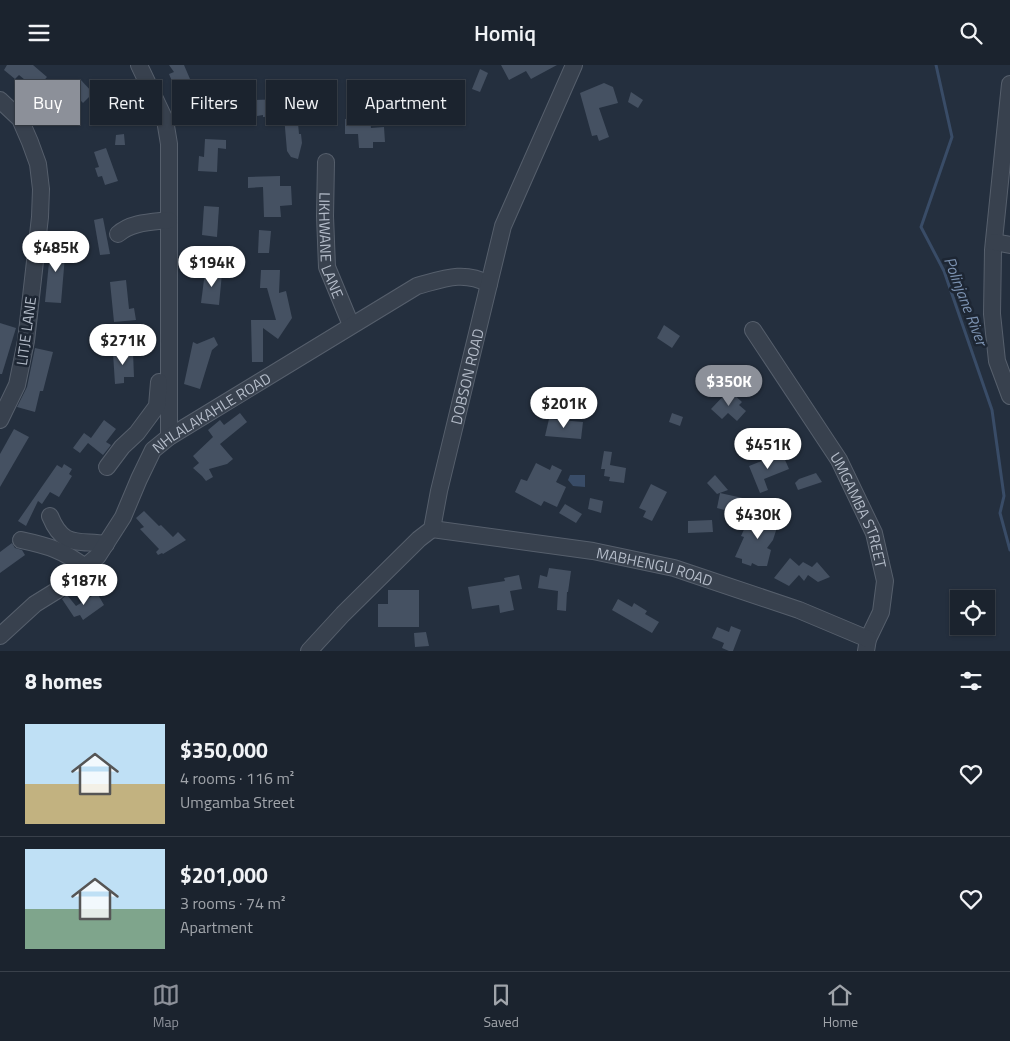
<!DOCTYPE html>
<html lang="en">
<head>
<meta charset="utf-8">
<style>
	:root { --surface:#1b232e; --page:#242b36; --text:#f1f3f6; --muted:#a0a4aa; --line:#39404a; --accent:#8c9099 }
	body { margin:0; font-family:"Titillium Web",sans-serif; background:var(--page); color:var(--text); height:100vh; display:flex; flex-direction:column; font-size:19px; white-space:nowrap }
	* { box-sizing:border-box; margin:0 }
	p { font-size:16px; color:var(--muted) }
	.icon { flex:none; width:28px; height:28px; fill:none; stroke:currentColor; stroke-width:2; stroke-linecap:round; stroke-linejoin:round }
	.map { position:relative; height:586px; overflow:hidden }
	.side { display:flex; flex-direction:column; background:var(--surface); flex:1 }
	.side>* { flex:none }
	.guide { position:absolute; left:15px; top:15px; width:500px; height:45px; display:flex; gap:10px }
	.controls { position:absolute; left:950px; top:525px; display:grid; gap:10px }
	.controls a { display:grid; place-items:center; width:45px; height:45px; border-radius:0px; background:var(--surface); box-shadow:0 1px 4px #0004,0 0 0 1px var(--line); font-size:25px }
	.price { position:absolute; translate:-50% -42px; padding:0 11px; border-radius:18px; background:#fff; color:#222; font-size:16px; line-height:32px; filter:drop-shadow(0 1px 2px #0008) }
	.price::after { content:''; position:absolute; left:50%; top:30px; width:15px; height:11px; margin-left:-8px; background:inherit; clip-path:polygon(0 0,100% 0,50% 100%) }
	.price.current { background:var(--accent); color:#fff }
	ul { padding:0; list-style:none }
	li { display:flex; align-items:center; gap:15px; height:125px; padding:0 25px }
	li+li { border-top:1px solid var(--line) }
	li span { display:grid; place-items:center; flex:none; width:140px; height:100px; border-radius:0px; color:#555 }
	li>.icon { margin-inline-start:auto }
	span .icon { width:60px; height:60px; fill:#fffc; stroke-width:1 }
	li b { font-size:21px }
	h2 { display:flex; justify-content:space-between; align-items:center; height:60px; padding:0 25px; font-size:21px }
	.tag { padding:0 18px; border-radius:0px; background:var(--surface); box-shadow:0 1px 4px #0004,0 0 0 1px var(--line); font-size:18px; line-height:45px }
	.tag.current { background:var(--accent); color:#fff }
	header { display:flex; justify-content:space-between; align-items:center; height:65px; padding:0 25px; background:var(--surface); font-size:22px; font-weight:600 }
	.dock { display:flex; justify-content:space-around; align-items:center; height:70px; border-top:1px solid var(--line); background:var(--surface); font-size:14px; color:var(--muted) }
	.dock a { display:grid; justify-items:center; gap:2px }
	.dock .current { color:var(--accent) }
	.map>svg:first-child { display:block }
	.water { fill:#394c67 }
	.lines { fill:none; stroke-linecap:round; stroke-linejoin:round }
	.stream { stroke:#394c67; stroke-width:3 }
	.building { fill:#455162 }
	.minor-casing { stroke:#565f6c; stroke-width:18 }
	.minor { stroke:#38414e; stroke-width:16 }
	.labels { text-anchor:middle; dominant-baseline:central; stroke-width:5; stroke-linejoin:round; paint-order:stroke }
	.street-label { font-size:15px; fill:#b4bcc9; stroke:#1d2633 }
	.water-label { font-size:16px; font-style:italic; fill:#7c92b1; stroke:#1d2633 }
</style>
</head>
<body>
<header><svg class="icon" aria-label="menu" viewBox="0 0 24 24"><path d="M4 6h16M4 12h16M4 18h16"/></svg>Homiq<svg class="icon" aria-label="search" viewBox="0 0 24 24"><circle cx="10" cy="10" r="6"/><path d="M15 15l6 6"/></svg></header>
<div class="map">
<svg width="1010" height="586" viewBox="0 0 1010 586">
	<rect width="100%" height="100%" fill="#242f3e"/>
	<!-- water -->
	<polygon class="water" points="570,410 585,410 585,422 573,421 568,415"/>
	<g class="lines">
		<!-- stream -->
		<polyline class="stream" points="936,0 952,72 921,162 944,206 992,345 1004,431 1000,448 1010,485"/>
	</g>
	<!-- building -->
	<g class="building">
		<polygon points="7,0 33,0 47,12 36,24 19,10 15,14 4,5"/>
		<polygon points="169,0 184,0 190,14 174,21 169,9 174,7"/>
		<polygon points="501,0 557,0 531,14 526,6 509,15"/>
		<polygon points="480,4 488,8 480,27 472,24"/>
		<polygon points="80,14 93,28 83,38 70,24"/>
		<polygon points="604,18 613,22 618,38 599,43 609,72 599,76 597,70 592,71 580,28"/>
		<polygon points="631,27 643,35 638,43 628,37"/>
		<polygon points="285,31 312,32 313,41 302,43 302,48 297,48 299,69 301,69 302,78 298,94 291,92 287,86 284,51 263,52 263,50 251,52 251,35 285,34"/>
		<polygon points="358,53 358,56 370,55 371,63 384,62 385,77 373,77 373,83 359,83 358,69 345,69 345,54"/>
		<polygon points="124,69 125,80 115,80 116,70"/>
		<polygon points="205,74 226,75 226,84 218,83 217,107 198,106 199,91 204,92"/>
		<polygon points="106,83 118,116 105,120 102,111 98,112 95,103 99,102 94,87"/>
		<polygon points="280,111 280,121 291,121 292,140 280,141 281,152 264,152 263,122 248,123 248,112"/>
		<polygon points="204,141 219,142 217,172 202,170"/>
		<polygon points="103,153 110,189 100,190 94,155"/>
		<polygon points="259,165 271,166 269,188 258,188"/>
		<polygon points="51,178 66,179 61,238 45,237"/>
		<polygon points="261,205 280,205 279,228 286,226 292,253 278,274 263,263 263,297 252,297 251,255 276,255 267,223 260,223"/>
		<polygon points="205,207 222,208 219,240 201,238"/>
		<polygon points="126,215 129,244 134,243 136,255 114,257 110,217"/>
		<polygon points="0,258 16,263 2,309 0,309"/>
		<polygon points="664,260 680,271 672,283 657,273"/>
		<polygon points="214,272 218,280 212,285 200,324 184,319 193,277 197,279"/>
		<polygon points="35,283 53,287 43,326 40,326 35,347 17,342 27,322"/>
		<polygon points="133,287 134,312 124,312 124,318 115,319 113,288"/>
		<polygon points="729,325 742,337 739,340 746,346 737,356 728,348 722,354 711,344"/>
		<polygon points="240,348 247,357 220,379 233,394 227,399 209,404 213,412 206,416 202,411 193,403 199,398 193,391 213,372 208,365 220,355 224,360"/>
		<polygon points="672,348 683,352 680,361 669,357"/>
		<polygon points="549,354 583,357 581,374 545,371"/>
		<polygon points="104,355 116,364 106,377 111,380 103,390 88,378 80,388 73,383 84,368 91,373"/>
		<polygon points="14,364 29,372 0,422 0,389"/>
		<polygon points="604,386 612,387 610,400 626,403 624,418 609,416 610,412 604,411 605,404 601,404"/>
		<polygon points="782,388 789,404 764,414 768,425 760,428 749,401"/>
		<polygon points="536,398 550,405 552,400 562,405 556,417 566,422 557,442 544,436 541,441 515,427 521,414 527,416"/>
		<polygon points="64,399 72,404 69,409 72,411 59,432 50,427 42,439 38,436 26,461 18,456 57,400 62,403"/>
		<polygon points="816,408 822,417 798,425 795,418 799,414"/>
		<polygon points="715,410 728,425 717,429 707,418"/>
		<polygon points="651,419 667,427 652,456 643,452 646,446 639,443"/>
		<polygon points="720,428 747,434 743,450 717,443"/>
		<polygon points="590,433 603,436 601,448 588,444"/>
		<polygon points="565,439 582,449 576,458 559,448"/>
		<polygon points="769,444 780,453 773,475 767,483 771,485 767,501 758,501 752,498 751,501 742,498 742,494 735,492 744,472 741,471 747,458 763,449"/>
		<polygon points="144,446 159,461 161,460 173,472 178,467 186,475 163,489 162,488 158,490 156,487 159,484 140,464 144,462 136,453"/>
		<polygon points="712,455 713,467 688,468 688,456"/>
		<polygon points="12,478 15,483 22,485 25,490 0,508 0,487"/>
		<polygon points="790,493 799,501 803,497 812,502 817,497 830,512 818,517 808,510 804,516 799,510 789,521 774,513"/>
		<polygon points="549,503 571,506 568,527 567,527 566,546 557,545 558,526 538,523 540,510 547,512"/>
		<polygon points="519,510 522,524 510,526 514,545 500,548 499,540 472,544 468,522 505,516 504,513"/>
		<polygon points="388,525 419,525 419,562 378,562 378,539 388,539"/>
		<polygon points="97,528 104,540 83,555 80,550 74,552 62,534 67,530 76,541"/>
		<polygon points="618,534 632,542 634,538 647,546 645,549 659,557 652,568 612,545"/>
		<polygon points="731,561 741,565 733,586 729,586 722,583 724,578 712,573 717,562 729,567"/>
		<polygon points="426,567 429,581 415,582 414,568"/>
	</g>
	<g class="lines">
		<defs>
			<g id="minor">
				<polyline points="139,0 165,55 169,79 169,372"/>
				<polyline points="1010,19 993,185 992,249 997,296 1010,331"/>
				<polyline points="0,35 20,54 30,77 38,99 41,124 40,152 26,276 17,320 0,355"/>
				<path id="s1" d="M326,97L325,151L327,202L351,260"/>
				<path d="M118,169C131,157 152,157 169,155"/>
				<polyline points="994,177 1010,180"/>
				<path id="s2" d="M753,265L839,395L874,468L885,516L881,547L868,574L866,586"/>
				<polyline points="107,402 122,382 137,368 157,341 159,317"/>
				<path d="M50,451C63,483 77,475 106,479"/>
				<path id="s3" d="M432,464L593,486L674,503L799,545L868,574"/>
				<path d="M21,475C49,481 62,485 85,502"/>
				<path id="s4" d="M0,571L35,539L56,526L98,491L123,452L139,414L153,385L169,372L417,221C443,214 463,205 489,219"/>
				<path id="s5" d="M309,586L343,549L419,474L432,464L439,426L503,161L574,0"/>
			</g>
		</defs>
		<!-- minor casing -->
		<use href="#minor" class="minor-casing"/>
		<!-- minor -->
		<use href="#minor" class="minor"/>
	</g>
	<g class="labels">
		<!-- street labels -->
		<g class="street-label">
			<text stroke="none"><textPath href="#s1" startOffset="84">LIKHWANE LANE</textPath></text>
			<text transform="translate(26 266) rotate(-82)">LITJE LANE</text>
			<text stroke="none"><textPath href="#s5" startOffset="330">DOBSON ROAD</textPath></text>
			<text stroke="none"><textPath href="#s4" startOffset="316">NHLALAKAHLE ROAD</textPath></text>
			<text stroke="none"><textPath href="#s2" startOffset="210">UMGAMBA STREET</textPath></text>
			<text stroke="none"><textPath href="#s3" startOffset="226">MABHENGU ROAD</textPath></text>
		</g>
		<!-- water labels -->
		<g class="water-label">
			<text transform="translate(966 236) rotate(69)">Polinjane River</text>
		</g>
	</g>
</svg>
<div class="controls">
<a><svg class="icon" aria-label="locate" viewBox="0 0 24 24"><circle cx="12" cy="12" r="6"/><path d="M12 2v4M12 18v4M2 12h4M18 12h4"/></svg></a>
</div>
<b class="price" style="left:56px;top:208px">$485K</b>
<b class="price" style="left:212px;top:223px">$194K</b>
<b class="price" style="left:123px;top:301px">$271K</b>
<b class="price current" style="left:729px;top:342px">$350K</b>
<b class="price" style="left:564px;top:364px">$201K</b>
<b class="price" style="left:768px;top:405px">$451K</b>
<b class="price" style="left:758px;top:475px">$430K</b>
<b class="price" style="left:84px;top:541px">$187K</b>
<div class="guide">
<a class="tag current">Buy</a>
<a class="tag">Rent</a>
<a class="tag">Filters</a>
<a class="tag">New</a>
<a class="tag">Apartment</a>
</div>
</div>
<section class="side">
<h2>8 homes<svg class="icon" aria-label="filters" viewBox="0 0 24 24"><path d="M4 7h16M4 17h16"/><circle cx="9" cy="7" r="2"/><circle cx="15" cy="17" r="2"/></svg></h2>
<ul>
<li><span style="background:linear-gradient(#bfe0f5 60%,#c2b280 0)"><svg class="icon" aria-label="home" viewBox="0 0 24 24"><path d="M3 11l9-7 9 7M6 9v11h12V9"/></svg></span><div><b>$350,000</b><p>4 rooms · 116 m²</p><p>Umgamba Street</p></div><svg class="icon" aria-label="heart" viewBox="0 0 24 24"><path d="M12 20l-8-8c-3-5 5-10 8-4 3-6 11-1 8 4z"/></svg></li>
<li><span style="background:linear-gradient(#bfe0f5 60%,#7fa58c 0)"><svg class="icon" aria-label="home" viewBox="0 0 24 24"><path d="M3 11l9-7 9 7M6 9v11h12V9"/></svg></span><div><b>$201,000</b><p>3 rooms · 74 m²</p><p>Apartment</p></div><svg class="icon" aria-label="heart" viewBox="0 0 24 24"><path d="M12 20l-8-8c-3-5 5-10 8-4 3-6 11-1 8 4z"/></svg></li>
</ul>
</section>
<nav class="dock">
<a class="current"><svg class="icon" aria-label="map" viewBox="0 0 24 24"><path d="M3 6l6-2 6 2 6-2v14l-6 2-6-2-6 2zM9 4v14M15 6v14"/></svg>Map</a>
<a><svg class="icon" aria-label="saved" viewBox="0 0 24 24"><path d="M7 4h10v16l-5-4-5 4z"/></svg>Saved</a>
<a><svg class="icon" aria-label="home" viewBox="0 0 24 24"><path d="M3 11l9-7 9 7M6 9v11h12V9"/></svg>Home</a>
</nav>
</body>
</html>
